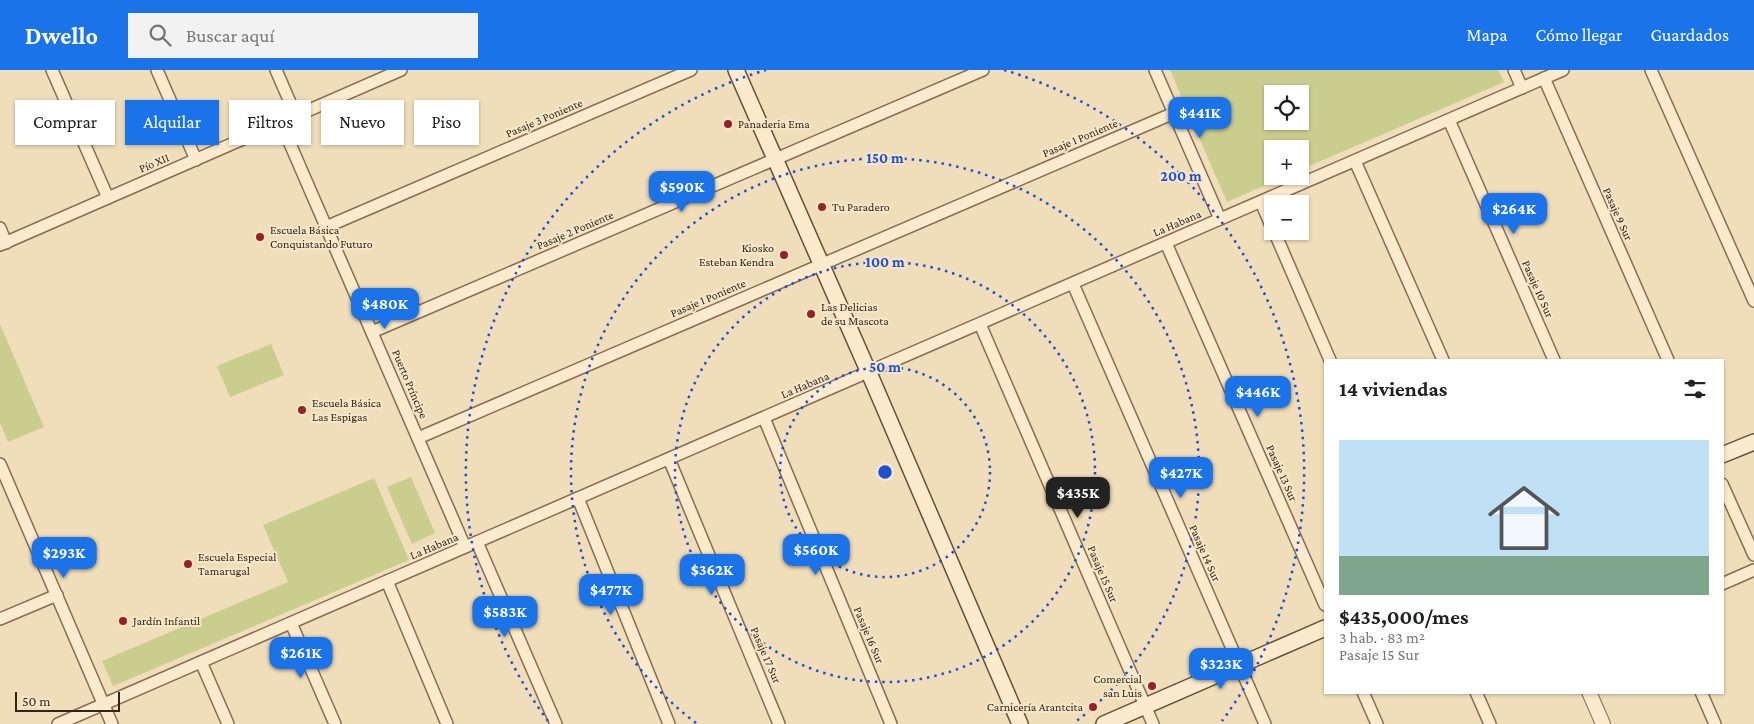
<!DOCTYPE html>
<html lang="es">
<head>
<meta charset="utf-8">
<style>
	:root { --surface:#fff; --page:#f2f2f2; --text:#202124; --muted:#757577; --accent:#1a73e8 }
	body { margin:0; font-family:"Crimson Pro",serif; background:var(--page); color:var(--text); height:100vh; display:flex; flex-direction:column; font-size:19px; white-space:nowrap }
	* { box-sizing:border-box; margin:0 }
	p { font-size:16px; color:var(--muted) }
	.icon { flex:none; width:28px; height:28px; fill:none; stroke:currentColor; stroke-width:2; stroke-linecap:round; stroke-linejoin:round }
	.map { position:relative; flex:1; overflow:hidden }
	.side { position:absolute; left:1324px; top:289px; width:400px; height:335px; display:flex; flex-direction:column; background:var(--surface); border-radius:0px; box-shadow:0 1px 4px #0004 }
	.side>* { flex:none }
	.guide { position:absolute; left:15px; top:30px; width:475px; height:45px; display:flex; gap:10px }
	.fabs { position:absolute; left:1264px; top:15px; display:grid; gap:10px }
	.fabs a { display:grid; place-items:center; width:45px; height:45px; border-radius:0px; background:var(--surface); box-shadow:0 1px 4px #0004; font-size:25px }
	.scale { position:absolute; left:15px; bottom:12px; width:105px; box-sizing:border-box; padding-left:5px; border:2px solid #352519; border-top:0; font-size:14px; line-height:18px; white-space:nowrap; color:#352519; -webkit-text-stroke:4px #f7e7c9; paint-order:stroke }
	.price { position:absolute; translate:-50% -42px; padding:0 11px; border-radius:10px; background:var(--accent); color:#fff; font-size:16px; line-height:32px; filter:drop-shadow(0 1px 2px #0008) }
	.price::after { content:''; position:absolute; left:50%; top:30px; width:15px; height:11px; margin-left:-8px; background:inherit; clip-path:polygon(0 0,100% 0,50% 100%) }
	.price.current { background:#222; color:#fff }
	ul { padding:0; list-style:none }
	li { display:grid; align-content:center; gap:10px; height:265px; padding:0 15px }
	li span { display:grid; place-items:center; height:155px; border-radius:0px; color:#555 }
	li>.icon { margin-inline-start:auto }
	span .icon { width:90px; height:90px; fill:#fffc; stroke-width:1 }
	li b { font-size:21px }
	h2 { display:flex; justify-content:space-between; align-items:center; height:60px; padding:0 15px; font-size:21px }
	.tag { padding:0 18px; border-radius:0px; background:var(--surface); box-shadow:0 1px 4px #0004; font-size:18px; line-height:45px }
	.tag.current { background:var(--accent); color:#fff }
	header { display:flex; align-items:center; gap:30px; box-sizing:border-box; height:70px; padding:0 25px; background:var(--accent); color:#fff }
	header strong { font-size:24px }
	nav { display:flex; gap:28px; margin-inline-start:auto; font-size:18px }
	.search { width:350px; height:45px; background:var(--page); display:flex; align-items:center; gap:12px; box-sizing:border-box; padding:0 18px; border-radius:0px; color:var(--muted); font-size:19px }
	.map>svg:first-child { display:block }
	.green { fill:#cace8d; fill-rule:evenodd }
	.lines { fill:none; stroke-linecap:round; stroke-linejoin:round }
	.minor-casing { stroke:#876c53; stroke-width:14 }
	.tertiary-casing { stroke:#876c53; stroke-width:16 }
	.secondary-casing { stroke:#684d37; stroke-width:18 }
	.minor { stroke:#fbebcc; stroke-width:11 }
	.tertiary { stroke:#fbebcc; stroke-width:14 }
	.secondary { stroke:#fbebcc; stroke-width:15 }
	.ring { fill:none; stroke:#1d4ed8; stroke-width:2.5; stroke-dasharray:2.5 5 }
	.poi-dot { fill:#992026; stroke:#f7e7c9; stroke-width:2 }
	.labels { text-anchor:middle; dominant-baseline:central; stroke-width:4; stroke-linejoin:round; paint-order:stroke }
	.street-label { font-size:12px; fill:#352519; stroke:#f7e7c9 }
	.poi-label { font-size:12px; fill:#352519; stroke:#f7e7c9; text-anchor:start }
	.centre { fill:#1d4ed8; stroke:#f7e7c9; stroke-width:2.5 }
	.ring-label { font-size:15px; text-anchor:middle; font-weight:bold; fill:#1d4ed8; stroke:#f7e7c9; stroke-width:4; stroke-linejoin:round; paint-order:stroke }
</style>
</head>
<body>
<header>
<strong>Dwello</strong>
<div class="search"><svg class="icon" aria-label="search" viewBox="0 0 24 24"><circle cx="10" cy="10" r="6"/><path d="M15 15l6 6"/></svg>Buscar aquí</div>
<nav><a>Mapa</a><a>Cómo llegar</a><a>Guardados</a></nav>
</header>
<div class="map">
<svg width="1754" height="654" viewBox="0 0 1754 654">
	<rect width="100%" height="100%" fill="#f0ddb9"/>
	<!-- green -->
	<g class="green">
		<path d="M1170,0H1498L1504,12L1300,100V79H1272V106H1286L1227,132ZM1272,24H1300V51H1272Z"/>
		<polygon points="0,254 44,357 8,372 0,353"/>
		<polygon points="271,274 284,305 230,327 217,296"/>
		<polygon points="411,407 435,463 412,474 387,417"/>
		<polygon points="374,408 409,490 113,616 102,591 288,512 263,455"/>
	</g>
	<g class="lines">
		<defs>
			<g id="minor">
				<polyline points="52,0 108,128"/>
				<polyline points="157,0 196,90"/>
				<polyline points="276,0 296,46"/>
				<polyline points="1155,0 1220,149"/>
				<polyline points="1514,0 1522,18"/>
				<polyline points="1651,0 1754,231"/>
				<polyline points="1544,8 1668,290"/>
				<polyline points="1449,50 1554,290"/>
				<polyline points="281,53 465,477"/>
				<polyline points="1355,91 1443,290"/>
				<polyline points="1261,132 1272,158"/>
				<polyline points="326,157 691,0"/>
				<polyline points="0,158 6,173"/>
				<polyline points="1274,161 1330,290"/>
				<polyline points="1166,173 1325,535"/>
				<polyline points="0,175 401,0"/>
				<polyline points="1073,214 1265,654"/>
				<polyline points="980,254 1153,654"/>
				<polyline points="372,262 983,0"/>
				<polyline points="764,348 891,654"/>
				<polyline points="418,368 1174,43"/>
				<polyline points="669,389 779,654"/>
				<polyline points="0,394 112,654"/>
				<polyline points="1722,414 1754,485"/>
				<polyline points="578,428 669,654"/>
				<polyline points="477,472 556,654"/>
				<polyline points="387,511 447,654"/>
				<polyline points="1722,514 1754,500"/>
				<polyline points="0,549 57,525"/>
				<polyline points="291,553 335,654"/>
				<polyline points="201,592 228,654"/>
				<polyline points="1363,622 1377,654"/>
				<polyline points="1476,622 1490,654"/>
				<polyline points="1701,622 1715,654"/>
				<polyline points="58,654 1563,0"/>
			</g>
			<polyline id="tertiary" points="1589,622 1603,654"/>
			<g id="secondary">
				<polyline points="736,0 873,312 1020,654"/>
				<polyline points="1722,385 1754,372"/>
				<polyline points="1104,654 1325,558"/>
			</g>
		</defs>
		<!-- minor casing -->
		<use href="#minor" class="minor-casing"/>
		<!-- tertiary casing -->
		<use href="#tertiary" class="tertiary-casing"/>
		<!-- secondary casing -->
		<use href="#secondary" class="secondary-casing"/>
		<!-- minor -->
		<use href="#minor" class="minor"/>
		<!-- tertiary -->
		<use href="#tertiary" class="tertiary"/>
		<!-- secondary -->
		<use href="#secondary" class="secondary"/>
	</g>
	<!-- distance rings -->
	<g class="ring">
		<circle cx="885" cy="402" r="105"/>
		<circle cx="885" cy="402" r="210"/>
		<path d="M696 653A314 314 0 1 1 1074 653"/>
		<path d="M548 651A419 419 0 0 1 766 0M1004 0A419 419 0 0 1 1222 651"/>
	</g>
	<!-- markers -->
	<g class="poi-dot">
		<circle cx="728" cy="54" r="5"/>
		<circle cx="822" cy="137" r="5"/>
		<circle cx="260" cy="167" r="5"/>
		<circle cx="784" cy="185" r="5"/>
		<circle cx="811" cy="244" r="5"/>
		<circle cx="302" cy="340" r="5"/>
		<circle cx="188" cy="494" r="5"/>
		<circle cx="123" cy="551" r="5"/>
		<circle cx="1152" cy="616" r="5"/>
		<circle cx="1093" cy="637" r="5"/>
	</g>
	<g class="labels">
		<!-- street labels -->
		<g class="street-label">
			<text transform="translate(544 48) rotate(-23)">Pasaje 3 Poniente</text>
			<text transform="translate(1080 68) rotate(-23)">Pasaje 1 Poniente</text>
			<text transform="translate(154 93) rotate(-23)">Pío XII</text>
			<text transform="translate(1618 144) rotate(66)">Pasaje 9 Sur</text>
			<text transform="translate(1177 153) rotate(-23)">La Habana</text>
			<text transform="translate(575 160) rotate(-23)">Pasaje 2 Poniente</text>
			<text transform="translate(1538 219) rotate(66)">Pasaje 10 Sur</text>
			<text transform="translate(708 228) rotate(-23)">Pasaje 1 Poniente</text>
			<text transform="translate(410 314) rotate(67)">Puerto Príncipe</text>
			<text transform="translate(805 315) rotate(-23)">La Habana</text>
			<text transform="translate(1282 403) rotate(66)">Pasaje 13 Sur</text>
			<text transform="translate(434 476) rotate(-23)">La Habana</text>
			<text transform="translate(1205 483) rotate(66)">Pasaje 14 Sur</text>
			<text transform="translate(1103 504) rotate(67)">Pasaje 15 Sur</text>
			<text transform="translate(869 565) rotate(67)">Pasaje 16 Sur</text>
			<text transform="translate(766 585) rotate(67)">Pasaje 17 Sur</text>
		</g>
		<!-- poi labels -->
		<g class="poi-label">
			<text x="738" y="54">Panaderia Ema</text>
			<text x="832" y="137">Tu Paradero</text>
			<text x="270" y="160">Escuela Básica<tspan x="270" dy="14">Conquistando Futuro</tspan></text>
			<text x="774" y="178" text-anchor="end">Kiosko<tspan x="774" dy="14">Esteban Kendra</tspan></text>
			<text x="821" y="237">Las Delicias<tspan x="821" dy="14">de su Mascota</tspan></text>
			<text x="312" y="333">Escuela Básica<tspan x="312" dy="14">Las Espigas</tspan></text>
			<text x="198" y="487">Escuela Especial<tspan x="198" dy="14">Tamarugal</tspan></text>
			<text x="133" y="551">Jardín Infantil</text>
			<text x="1142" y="609" text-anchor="end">Comercial<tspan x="1142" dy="14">san Luis</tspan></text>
			<text x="1083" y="637" text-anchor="end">Carnicería Arantcita</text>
		</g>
	</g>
	<circle cx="885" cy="402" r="8" class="centre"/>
	<g class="ring-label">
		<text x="885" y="93">150 m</text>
		<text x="1181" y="111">200 m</text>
		<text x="885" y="197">100 m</text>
		<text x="885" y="302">50 m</text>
	</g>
</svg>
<div class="fabs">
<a><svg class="icon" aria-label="locate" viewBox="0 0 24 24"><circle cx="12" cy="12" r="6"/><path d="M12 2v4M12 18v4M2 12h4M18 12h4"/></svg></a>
<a>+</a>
<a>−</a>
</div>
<div class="scale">50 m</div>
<b class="price" style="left:1200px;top:69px">$441K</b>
<b class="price" style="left:682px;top:143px">$590K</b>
<b class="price" style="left:1514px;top:165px">$264K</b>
<b class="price" style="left:385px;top:260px">$480K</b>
<b class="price" style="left:1258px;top:348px">$446K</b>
<b class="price" style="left:1181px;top:429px">$427K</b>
<b class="price current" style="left:1078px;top:449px">$435K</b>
<b class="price" style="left:816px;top:506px">$560K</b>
<b class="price" style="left:64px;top:509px">$293K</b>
<b class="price" style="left:712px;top:526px">$362K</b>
<b class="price" style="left:611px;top:546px">$477K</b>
<b class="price" style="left:505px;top:568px">$583K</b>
<b class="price" style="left:301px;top:609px">$261K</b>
<b class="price" style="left:1221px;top:620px">$323K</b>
<div class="guide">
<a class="tag">Comprar</a>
<a class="tag current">Alquilar</a>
<a class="tag">Filtros</a>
<a class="tag">Nuevo</a>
<a class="tag">Piso</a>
</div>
<section class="side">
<h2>14 viviendas<svg class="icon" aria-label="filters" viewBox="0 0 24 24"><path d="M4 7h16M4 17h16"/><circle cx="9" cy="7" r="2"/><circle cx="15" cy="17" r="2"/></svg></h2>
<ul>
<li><span style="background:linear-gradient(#bfe0f5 75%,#7fa58c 0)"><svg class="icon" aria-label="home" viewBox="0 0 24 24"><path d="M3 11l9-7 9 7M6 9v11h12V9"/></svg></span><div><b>$435,000/mes</b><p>3 hab. · 83 m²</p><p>Pasaje 15 Sur</p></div></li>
</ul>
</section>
</div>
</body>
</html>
